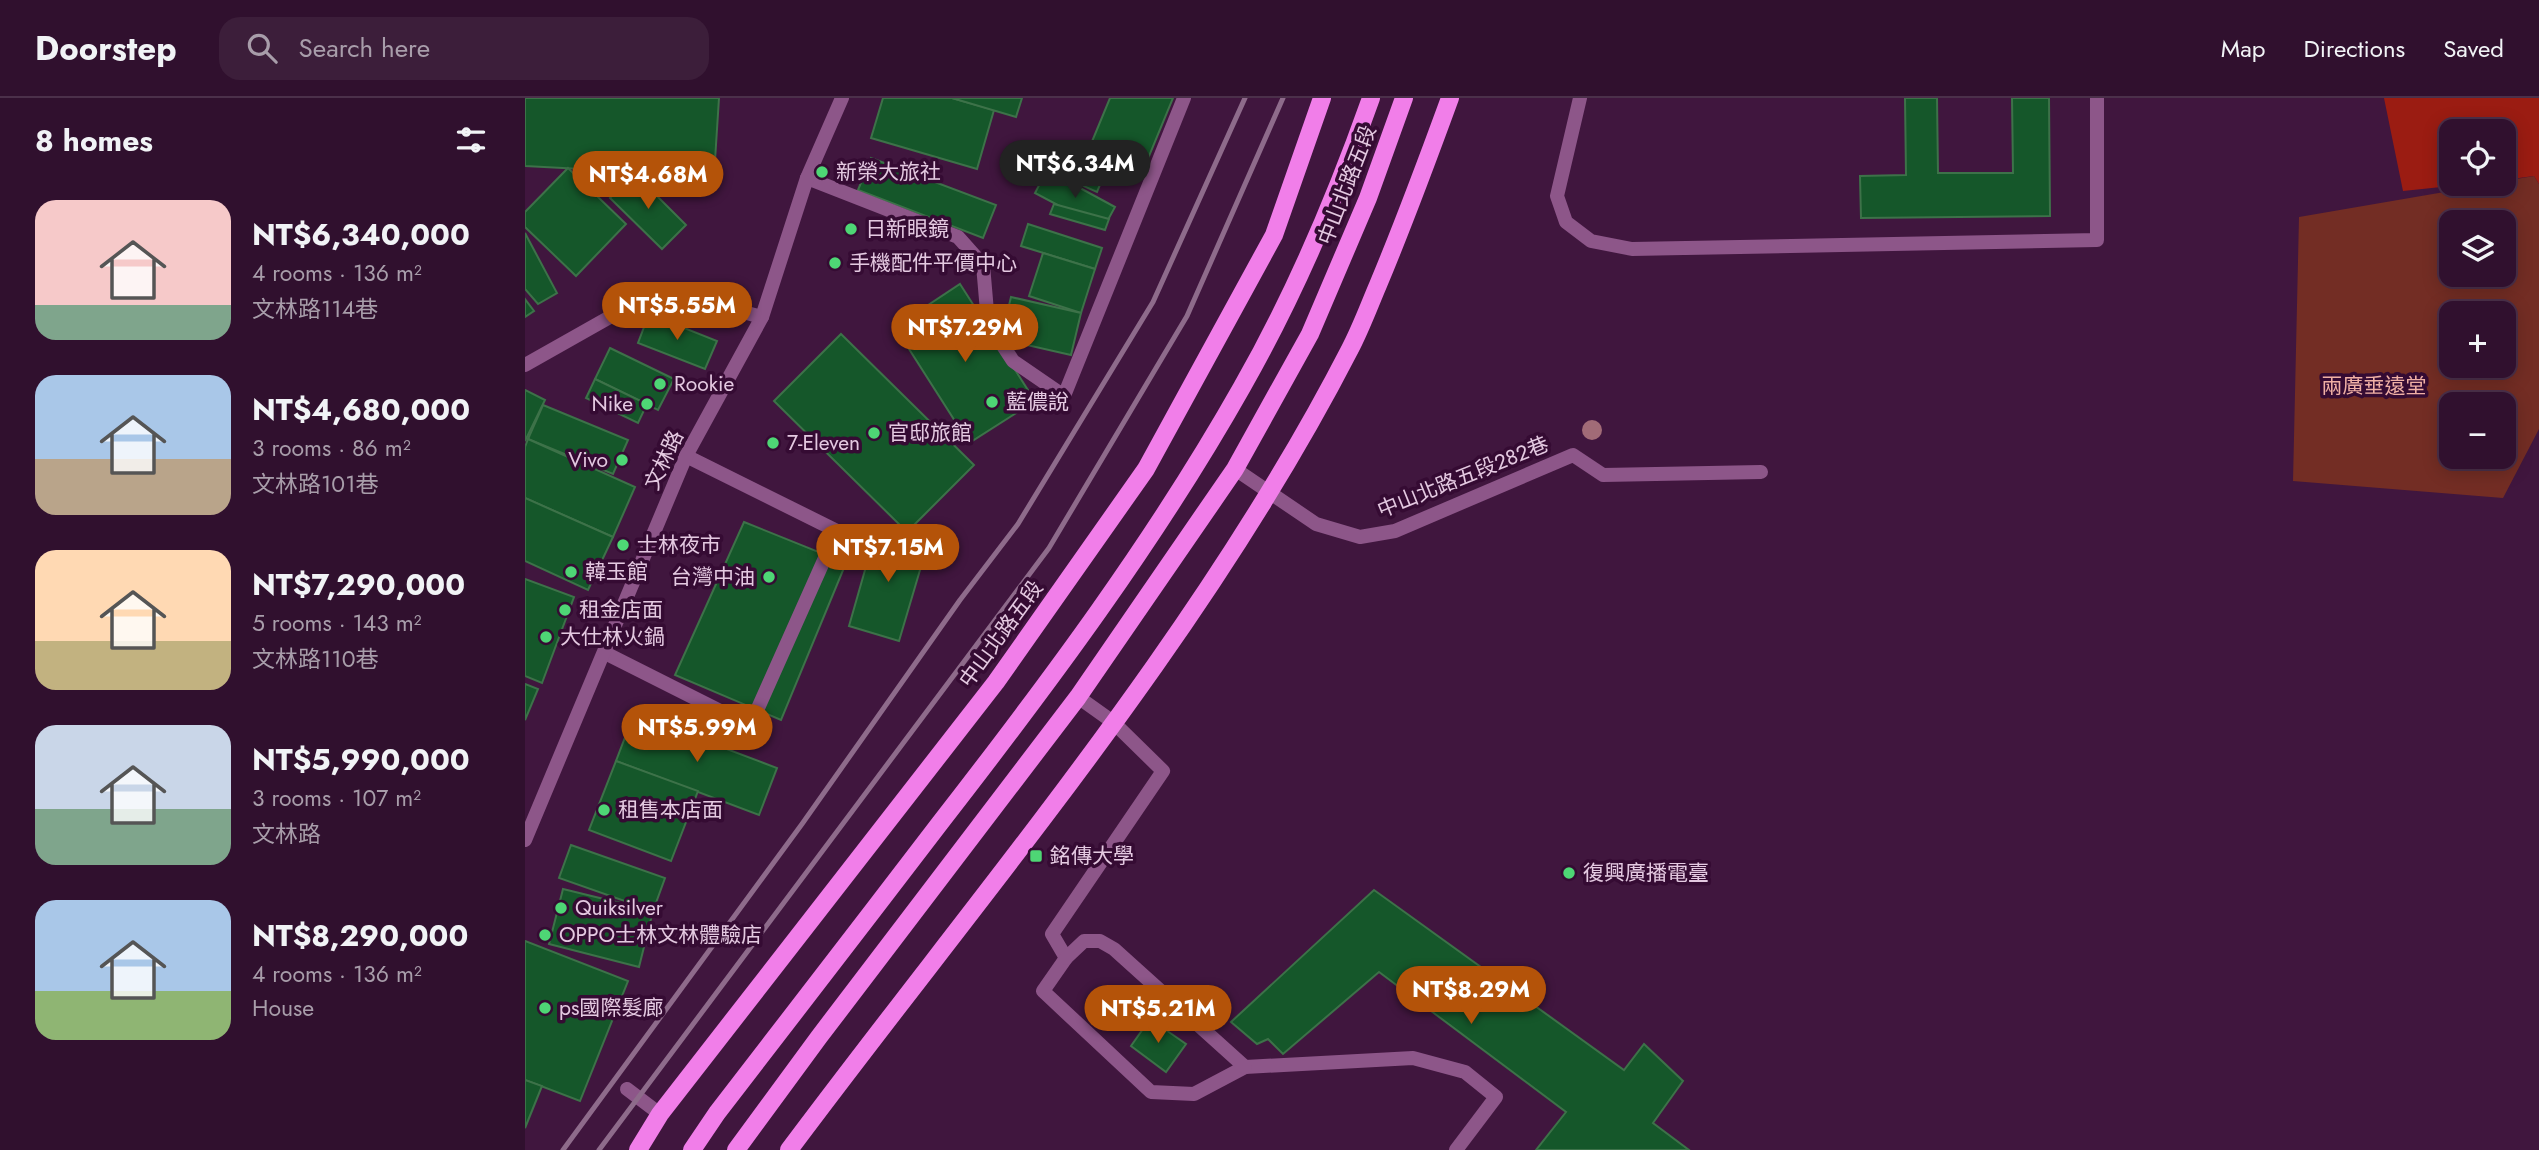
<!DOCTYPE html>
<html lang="en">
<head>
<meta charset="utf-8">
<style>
	:root { --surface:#30102e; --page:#3c1e3a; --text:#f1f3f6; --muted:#a89daa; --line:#4b304a; --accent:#b45309 }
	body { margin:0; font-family:Jost,"Noto Sans TC",sans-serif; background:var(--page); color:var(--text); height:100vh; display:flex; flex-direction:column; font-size:26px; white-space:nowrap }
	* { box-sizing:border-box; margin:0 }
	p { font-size:23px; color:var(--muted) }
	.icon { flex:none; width:38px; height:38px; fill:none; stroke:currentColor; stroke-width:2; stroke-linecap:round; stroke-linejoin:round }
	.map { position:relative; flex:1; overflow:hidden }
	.side { display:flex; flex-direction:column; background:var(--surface); width:525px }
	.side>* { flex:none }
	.controls { position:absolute; left:1914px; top:21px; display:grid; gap:14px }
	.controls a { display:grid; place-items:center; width:77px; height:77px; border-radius:14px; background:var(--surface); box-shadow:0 4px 18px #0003,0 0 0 2px var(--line); font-size:35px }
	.price { position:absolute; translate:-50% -60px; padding:0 16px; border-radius:24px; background:var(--accent); color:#fff; font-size:23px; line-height:46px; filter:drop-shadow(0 2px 4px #0008) }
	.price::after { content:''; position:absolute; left:50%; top:42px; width:21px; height:16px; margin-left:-10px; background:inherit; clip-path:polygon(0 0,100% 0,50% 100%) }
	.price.current { background:#222; color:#fff }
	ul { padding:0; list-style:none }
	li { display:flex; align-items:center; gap:21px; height:175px; padding:0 35px }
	li span { display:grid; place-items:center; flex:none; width:196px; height:140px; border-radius:21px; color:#555 }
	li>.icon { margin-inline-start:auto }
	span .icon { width:84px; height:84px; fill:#fffc; stroke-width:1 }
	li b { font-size:30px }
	h2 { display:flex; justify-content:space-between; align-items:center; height:84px; padding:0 35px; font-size:30px }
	header { display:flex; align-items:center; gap:42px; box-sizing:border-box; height:98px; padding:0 35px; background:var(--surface); border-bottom:2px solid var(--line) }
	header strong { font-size:33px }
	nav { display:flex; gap:38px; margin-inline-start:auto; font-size:24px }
	.search { width:490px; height:63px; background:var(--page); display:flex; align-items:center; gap:18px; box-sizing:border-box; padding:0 24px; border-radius:21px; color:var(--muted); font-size:26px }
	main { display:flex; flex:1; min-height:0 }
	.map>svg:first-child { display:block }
	.green { fill:#732d24; fill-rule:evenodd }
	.forest { fill:#9b1c12 }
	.building { fill:#15572a; stroke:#3d7249; stroke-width:2 }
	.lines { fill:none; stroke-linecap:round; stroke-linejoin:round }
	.lane { stroke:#8d5689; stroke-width:14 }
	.street { stroke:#8d5689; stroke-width:14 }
	.primary { stroke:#f17ee9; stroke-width:18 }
	.rail { stroke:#8e6b8b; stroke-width:5 }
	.tree { fill:#a16b77 }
	.poi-dot { fill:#4ed675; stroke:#350b33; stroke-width:2.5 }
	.labels { text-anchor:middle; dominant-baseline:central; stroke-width:7; stroke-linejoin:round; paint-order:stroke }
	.poi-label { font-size:21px; fill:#e4c9e1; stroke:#350b33; text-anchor:start }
	.street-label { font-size:21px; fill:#e4c9e1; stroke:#350b33 }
	.park-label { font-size:21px; fill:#f0b0a5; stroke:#350b33 }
</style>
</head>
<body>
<header>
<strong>Doorstep</strong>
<div class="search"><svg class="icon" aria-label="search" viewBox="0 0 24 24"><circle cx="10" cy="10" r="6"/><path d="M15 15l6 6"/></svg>Search here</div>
<nav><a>Map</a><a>Directions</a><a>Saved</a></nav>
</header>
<main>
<section class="side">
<h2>8 homes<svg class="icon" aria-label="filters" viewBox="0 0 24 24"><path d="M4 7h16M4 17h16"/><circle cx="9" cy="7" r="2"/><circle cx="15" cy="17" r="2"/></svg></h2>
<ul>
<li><span style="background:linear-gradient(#f6c9c9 75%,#7fa58c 0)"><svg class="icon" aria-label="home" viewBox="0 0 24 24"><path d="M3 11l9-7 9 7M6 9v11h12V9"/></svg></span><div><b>NT$6,340,000</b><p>4 rooms · 136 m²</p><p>文林路114巷</p></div></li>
<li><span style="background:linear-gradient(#a9c7e8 60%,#b9a48a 0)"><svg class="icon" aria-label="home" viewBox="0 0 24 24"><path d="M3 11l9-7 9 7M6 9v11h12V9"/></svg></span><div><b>NT$4,680,000</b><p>3 rooms · 86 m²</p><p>文林路101巷</p></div></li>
<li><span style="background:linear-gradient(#ffd9b3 65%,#c2b280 0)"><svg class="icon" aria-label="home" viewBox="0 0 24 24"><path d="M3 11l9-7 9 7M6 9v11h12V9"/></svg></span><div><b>NT$7,290,000</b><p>5 rooms · 143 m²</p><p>文林路110巷</p></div></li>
<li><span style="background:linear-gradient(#c9d6e8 60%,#7fa58c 0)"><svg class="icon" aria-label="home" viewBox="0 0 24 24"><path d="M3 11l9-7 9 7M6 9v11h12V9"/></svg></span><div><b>NT$5,990,000</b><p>3 rooms · 107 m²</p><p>文林路</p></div></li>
<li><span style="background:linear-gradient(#a9c7e8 65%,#8fb573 0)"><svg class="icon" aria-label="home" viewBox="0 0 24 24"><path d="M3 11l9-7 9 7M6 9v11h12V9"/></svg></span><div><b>NT$8,290,000</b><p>4 rooms · 136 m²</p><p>House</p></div></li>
</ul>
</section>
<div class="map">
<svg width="2014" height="1052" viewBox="0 0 2014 1052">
	<rect width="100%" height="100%" fill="#40163e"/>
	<!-- green -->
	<path class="green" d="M2009,78L2014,86V331L1978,400L1768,383L1774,119L1966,86H1979V83ZM1927,124H1979V177H1927ZM1927,215H1979V268H1927ZM1927,306H1979V359H1927Z"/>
	<!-- forest -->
	<polygon class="forest" points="1859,0 2014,0 2014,86 2009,78 1979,82 1979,33 1927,33 1927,86 1945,86 1878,93"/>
	<!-- building -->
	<g class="building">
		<polygon points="0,0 194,0 189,78 0,68"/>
		<polygon points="358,0 427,0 469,12 452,71 346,40"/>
		<polygon points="427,0 497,0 491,19"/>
		<polygon points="585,0 648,0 615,80 561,58"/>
		<polygon points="1380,0 1412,0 1413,75 1488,75 1487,0 1524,0 1525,118 1336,120 1335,78 1381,77"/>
		<polygon points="346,60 471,107 458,140 333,92"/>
		<polygon points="527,60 577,82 572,94 522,72"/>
		<polygon points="43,70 101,126 51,178 0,129 0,114"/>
		<polygon points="522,72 590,109 578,131 510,95"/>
		<polygon points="109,75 161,127 137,151 85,100"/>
		<polygon points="529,106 584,121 580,132 525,116"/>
		<polygon points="503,126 577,150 570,171 496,148"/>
		<polygon points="0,135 32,195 13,206 0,191"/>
		<polygon points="518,155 570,171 556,215 504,198"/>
		<polygon points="435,186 510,303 444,345 370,229"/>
		<polygon points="486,199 556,215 546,257 476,241"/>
		<polygon points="0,201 9,213 0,219"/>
		<polygon points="124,216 192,243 180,271 113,245"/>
		<polygon points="316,236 449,367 382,434 249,303"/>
		<polygon points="85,250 149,281 133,312 70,281"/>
		<polygon points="70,281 122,306 113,325 61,300"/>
		<polygon points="0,292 20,302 0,343"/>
		<polygon points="18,307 103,342 88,376 3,341"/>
		<polygon points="3,341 110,389 88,439 0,400 0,349"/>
		<polygon points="0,400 88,439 63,492 0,463"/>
		<polygon points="219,424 321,465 256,622 150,577"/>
		<polygon points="352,430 403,445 374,543 324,528"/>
		<polygon points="0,481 49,499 17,585 0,578"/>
		<polygon points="0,586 13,591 0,622"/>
		<polygon points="109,616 252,670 234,717 91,663"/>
		<polygon points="91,663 173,693 146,763 64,732"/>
		<polygon points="46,747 140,780 128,813 34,780"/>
		<polygon points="38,791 128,813 114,869 24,846"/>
		<polygon points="849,792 1099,972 1119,946 1158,983 1128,1025 1164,1052 1011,1052 1041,1014 854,874 758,956 743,941 732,946 706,924"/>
		<polygon points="0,843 103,883 55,1003 0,982"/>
		<polygon points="625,921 661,946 641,974 606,948"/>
		<polygon points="0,982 17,988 0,1030"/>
	</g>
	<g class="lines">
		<!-- lane -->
		<g class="lane">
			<polyline points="1055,0 1032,98 1041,124 1066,143 1107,151 1572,142 1572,0"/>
			<polyline points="80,555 225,628 312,433 161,358"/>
			<polyline points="553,599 588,624 638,673 527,836 541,860 518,893 626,994 669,996 720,969 888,960 940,974 971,999 931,1052"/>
			<polyline points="541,860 559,843 575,843 589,851 720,969"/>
			<polyline points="102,991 135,1016"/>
		</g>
		<!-- street -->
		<g class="street">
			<polyline points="282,80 433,139 458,167 463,225 488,263 539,298 659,0"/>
			<polyline points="0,267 92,215 153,197 237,219"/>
			<polyline points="710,371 791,426 835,439 870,433 1048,357 1078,377 1236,374"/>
			<polyline points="0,742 161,358 237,219 282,80 317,0"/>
		</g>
		<!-- primary -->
		<g class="primary">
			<polyline points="113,1052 135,1016 471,584 621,371 749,137 797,0"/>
			<path d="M167,1052L192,1015C266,919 341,822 415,725C523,586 630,443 717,289C769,198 811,99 846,0"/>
			<polyline points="211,1052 294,939 553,599 710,371 785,236 843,100 879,0"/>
			<path d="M264,1052C457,793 677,539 825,251C836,230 844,208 853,187C879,125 902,63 925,0"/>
		</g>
		<!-- rail -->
		<g class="rail">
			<polyline points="38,1052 277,726 435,502 493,426 628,204 720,0"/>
			<polyline points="74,1052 524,450 662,218 758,0"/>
		</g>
	</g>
	<!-- trees -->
	<circle class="tree" cx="1067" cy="332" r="10"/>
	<!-- markers -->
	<g class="poi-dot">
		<circle cx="297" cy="74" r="7"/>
		<circle cx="326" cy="131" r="7"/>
		<circle cx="310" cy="165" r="7"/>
		<circle cx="135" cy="286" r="7"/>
		<circle cx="467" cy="304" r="7"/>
		<circle cx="122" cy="306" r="7"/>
		<circle cx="349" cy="335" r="7"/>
		<circle cx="248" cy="345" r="7"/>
		<circle cx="97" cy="362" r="7"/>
		<circle cx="98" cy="447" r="7"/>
		<circle cx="46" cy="474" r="7"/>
		<circle cx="244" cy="479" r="7"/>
		<circle cx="40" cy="512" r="7"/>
		<circle cx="21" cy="539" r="7"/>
		<circle cx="79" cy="712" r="7"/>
		<rect x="504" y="751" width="14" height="14" rx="3.5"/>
		<circle cx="1044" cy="775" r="7"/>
		<circle cx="36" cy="810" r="7"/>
		<circle cx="20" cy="837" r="7"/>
		<circle cx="20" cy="910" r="7"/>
	</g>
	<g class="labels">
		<!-- poi labels -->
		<g class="poi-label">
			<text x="311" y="74">新榮大旅社</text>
			<text x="340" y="131">日新眼鏡</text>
			<text x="324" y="165">手機配件平價中心</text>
			<text x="149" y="286">Rookie</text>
			<text x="481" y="304">藍儂說</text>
			<text x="108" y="306" text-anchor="end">Nike</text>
			<text x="363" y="335">官邸旅館</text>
			<text x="262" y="345">7-Eleven</text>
			<text x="83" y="362" text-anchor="end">Vivo</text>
			<text x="112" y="447">士林夜市</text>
			<text x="60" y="474">韓玉館</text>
			<text x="230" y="479" text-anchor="end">台灣中油</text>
			<text x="54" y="512">租金店面</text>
			<text x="35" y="539">大仕林火鍋</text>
			<text x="93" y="712">租售本店面</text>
			<text x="525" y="758">銘傳大學</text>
			<text x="1058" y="775">復興廣播電臺</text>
			<text x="50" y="810">Quiksilver</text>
			<text x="34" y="837">OPPO士林文林體驗店</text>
			<text x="34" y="910">ps國際髮廊</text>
		</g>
		<!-- street labels -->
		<g class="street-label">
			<text transform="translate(822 87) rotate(-69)">中山北路五段</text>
			<text transform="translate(139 362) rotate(-65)">文林路</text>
			<text transform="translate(938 379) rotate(-22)">中山北路五段282巷</text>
			<text transform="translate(476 536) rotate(-54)">中山北路五段</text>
		</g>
		<!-- park labels -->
		<g class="park-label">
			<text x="1849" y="288">兩廣垂遠堂</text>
		</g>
	</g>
</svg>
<div class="controls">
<a><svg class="icon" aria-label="locate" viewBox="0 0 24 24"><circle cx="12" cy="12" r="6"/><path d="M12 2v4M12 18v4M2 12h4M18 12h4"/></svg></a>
<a><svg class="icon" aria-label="layers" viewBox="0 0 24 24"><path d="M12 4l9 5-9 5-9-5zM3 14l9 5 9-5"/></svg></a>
<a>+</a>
<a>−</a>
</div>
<b class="price current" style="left:550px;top:102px">NT$6.34M</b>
<b class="price" style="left:123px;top:113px">NT$4.68M</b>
<b class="price" style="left:152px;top:244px">NT$5.55M</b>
<b class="price" style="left:440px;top:266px">NT$7.29M</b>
<b class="price" style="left:363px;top:486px">NT$7.15M</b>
<b class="price" style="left:172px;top:666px">NT$5.99M</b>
<b class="price" style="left:946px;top:928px">NT$8.29M</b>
<b class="price" style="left:633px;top:947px">NT$5.21M</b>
</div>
</main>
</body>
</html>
